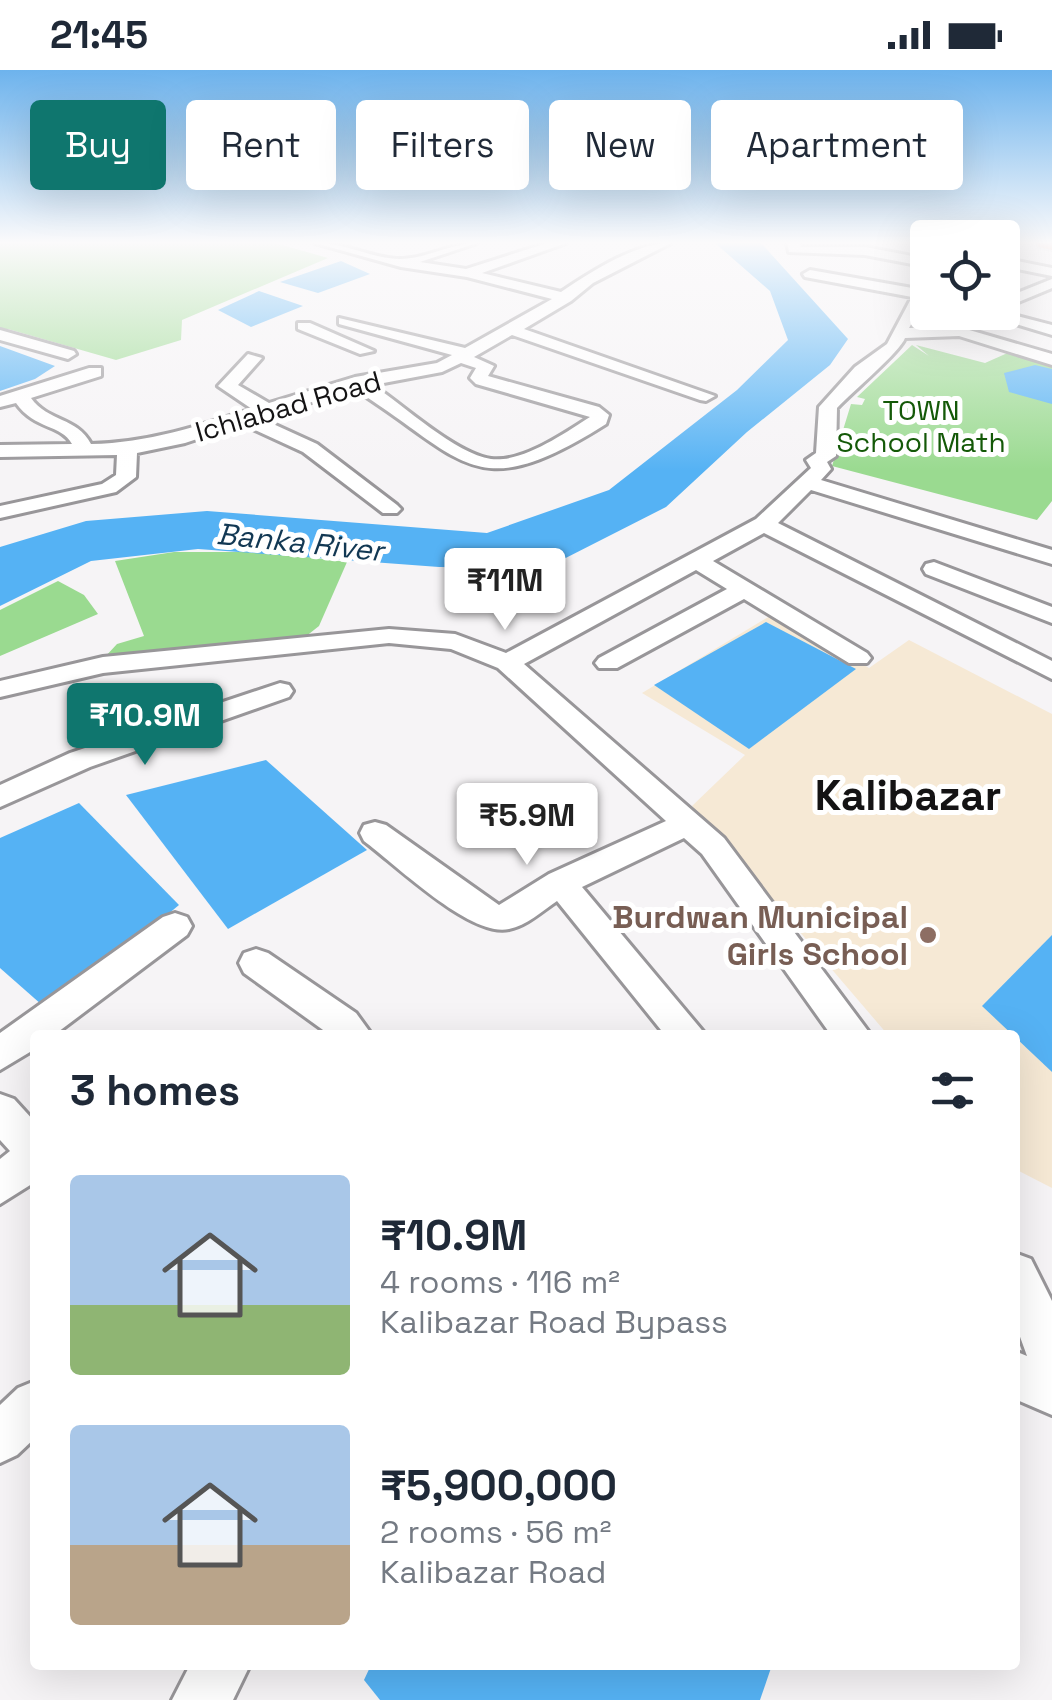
<!DOCTYPE html>
<html lang="en">
<head>
<meta charset="utf-8">
<style>
	:root { --surface:#fff; --page:#f2f2f3; --text:#1f2937; --muted:#747a83; --accent:#0f766e }
	body { margin:0; font-family:"Space Grotesk",sans-serif; background:var(--page); color:var(--text); height:100vh; display:flex; flex-direction:column; font-size:38px; white-space:nowrap }
	* { box-sizing:border-box; margin:0 }
	p { font-size:32px; color:var(--muted) }
	.icon { flex:none; width:55px; height:55px; fill:none; stroke:currentColor; stroke-width:2; stroke-linecap:round; stroke-linejoin:round }
	.map { position:relative; flex:1; overflow:hidden }
	.panel { position:absolute; left:30px; top:960px; width:990px; height:640px; display:flex; flex-direction:column; background:var(--surface); border-radius:10px; box-shadow:0 10px 40px #0002 }
	.panel>* { flex:none }
	.hud { position:absolute; left:30px; top:30px; width:992px; height:90px; display:flex; gap:20px }
	.tools { position:absolute; left:910px; top:150px; display:grid; gap:20px }
	.tools a { display:grid; place-items:center; width:110px; height:110px; border-radius:10px; background:var(--surface); box-shadow:0 10px 40px #0002; font-size:50px }
	.price { position:absolute; translate:-50% -85px; padding:0 22px; border-radius:10px; background:#fff; color:#222; font-size:32px; line-height:65px; filter:drop-shadow(0 2px 5px #0008) }
	.price::after { content:''; position:absolute; left:50%; top:60px; width:30px; height:22px; margin-left:-15px; background:inherit; clip-path:polygon(0 0,100% 0,50% 100%) }
	.price.selected { background:var(--accent); color:#fff }
	ul { padding:0; list-style:none }
	li { display:flex; align-items:center; gap:30px; height:250px; padding:0 40px }
	li span { display:grid; place-items:center; flex:none; width:280px; height:200px; border-radius:10px; color:#555 }
	li>.icon { margin-inline-start:auto }
	span .icon { width:120px; height:120px; fill:#fffc; stroke-width:1 }
	li b { font-size:42px }
	h2 { display:flex; justify-content:space-between; align-items:center; height:120px; padding:0 40px; font-size:42px }
	.pill { padding:0 35px; border-radius:10px; background:var(--surface); box-shadow:0 10px 40px #0002; font-size:35px; line-height:90px }
	.pill.selected { background:var(--accent); color:#fff }
	.status { display:flex; justify-content:space-between; align-items:center; height:70px; padding:0 50px; background:var(--surface); direction:ltr }
	.status svg { height:28px; fill:currentColor }
	.map>svg:first-child { display:block }
	.education { fill:#f6e9d5 }
	.green { fill:#9ada90 }
	.water { fill:#55b2f4 }
	.lines { fill:none; stroke-linecap:round; stroke-linejoin:round }
	.minor-casing { stroke:#989699; stroke-width:6 }
	.highway-casing { stroke:#d0d0d0; stroke-width:4 }
	.minor { fill:#fff; fill-rule:evenodd }
	.highway { fill:#f0774f; fill-rule:evenodd }
	.education-dot { fill:#8d6e63; stroke:#fff; stroke-width:4 }
	.labels { text-anchor:middle; dominant-baseline:central; stroke-width:10; stroke-linejoin:round; paint-order:stroke }
	.far-street-label { font-size:28px; fill:#141314; stroke:#fff }
	.far-park-label { font-size:28px; fill:#145908; stroke:#fff }
	.far-water-label { font-size:30px; font-style:italic; fill:#123853; stroke:#fff }
	.education-label { font-size:32px; font-weight:bold; fill:#785e54; stroke:#fff; text-anchor:end }
	.district-label { font-size:42px; font-weight:bold; fill:#141314; stroke:#fff }
</style>
</head>
<body>
<div class="status"><b>21:45</b><svg viewBox="0 0 49 12"><path d="M0 12V9h3v3zM5 12V6h3v6zM10 12V3h3v9zM15 12V0h3v12zM26 1h20v11H26zM47 4h2v5h-2z"/></svg></div>
<div class="map">
<svg width="1052" height="1630" viewBox="0 0 1052 1630">
	<rect width="100%" height="100%" fill="#f6f4f6"/>
	<!-- education -->
	<polygon class="education" points="775,543 869,598 909,570 1052,644 1052,1118 1015,1099 1015,965 888,965 692,736 745,685 642,623"/>
	<!-- green -->
	<g class="green">
		<polygon points="0,173 275,173 328,188 182,250 181,270 116,290 8,259 0,261"/>
		<polygon points="912,275 929,286 916,275 985,293 1012,281 1052,294 1052,431 1037,450 832,396 851,334 862,335 865,329 857,327"/>
		<polygon points="174,482 268,482 347,492 319,556 300,571 104,588 117,574 144,566 115,491"/>
		<polygon points="58,511 84,525 98,544 0,586 0,540"/>
	</g>
	<!-- water -->
	<g class="water">
		<polygon points="715,173 761,173 848,269 830,295 747,362 666,437 546,498 439,497 198,479 91,491 0,536 0,477 86,451 207,441 487,463 609,420 737,320 788,270 770,221"/>
		<polygon points="341,191 370,204 318,223 280,212"/>
		<polygon points="259,221 303,236 251,257 218,240"/>
		<polygon points="0,276 55,296 35,309 0,321"/>
		<polygon points="1035,295 1052,299 1052,334 1009,322 1004,303"/>
		<polygon points="766,552 856,599 749,679 654,615"/>
		<polygon points="266,690 367,780 228,859 126,725"/>
		<polygon points="79,733 179,835 50,942 0,898 0,768"/>
		<polygon points="1052,865 1052,1002 982,936"/>
		<polygon points="371,1595 772,1595 760,1630 380,1630 364,1610"/>
	</g>
	<g class="lines">
		<defs>
			<g id="minor">
				<path d="M315,173C345,172 372,189 400,189C426,189 451,173 477,173L420,192L466,199L547,173H566L482,203L561,222C591,202 635,173 671,173L593,213L571,231L524,259L715,326L706,331L700,330L512,265L474,287L494,296L488,306L599,337L609,345L606,354C473,438 466,389 354,319L260,348L317,374L397,435L401,439L397,443H383L303,382L242,354L185,373L137,383L136,407L116,422L0,448V436L102,414L116,405L117,385L0,387V375L72,374C61,354 35,360 16,333L0,337V326L89,298H101V306L31,328C48,352 77,347 91,374C148,373 198,356 252,339L218,316L248,284L262,288L238,315L269,333L355,307L437,293L452,285L339,254V248L465,278L552,229L467,207L401,197ZM461,293L476,298L470,308L476,314L590,347C565,363 522,393 491,389C456,384 403,335 373,315L442,302Z"/>
				<polygon points="787,173 800,173 801,177 865,177 928,189 928,197 865,185 789,182"/>
				<polygon points="1002,188 1052,198 1052,206 1002,196"/>
				<path d="M810,200L918,219L928,211V226L909,258L959,257L1052,284V295L959,266L905,268C900,282 852,322 837,338L836,386L827,392L831,399L821,410L1052,480V494L811,420L778,453L1052,591V609L764,463L713,491L867,583L871,588L867,593H849L744,529L617,598H599L595,593L599,588L727,519L696,500L524,594L724,768L871,965H831L702,784L684,768L582,817L706,965H665L557,831C542,841 526,856 509,859C471,868 395,794 364,771L360,763L364,755L375,752L386,755L499,835L549,804L666,751L498,598L451,579L389,573L103,603L0,627V611L103,587L389,559L455,564L506,583L756,449L811,398L806,390L816,383L819,337L855,297L887,274L912,227L805,207L803,204Z"/>
				<polygon points="1052,209 1052,218 1002,239 1002,229"/>
				<polygon points="976,242 1002,242 1052,255 1052,265"/>
				<polygon points="298,253 310,253 374,281 360,284 298,259"/>
				<polygon points="0,260 74,281 76,284 68,289 0,270"/>
				<polygon points="934,492 1052,537 1052,553 926,504 923,499 926,494"/>
				<polygon points="280,613 289,615 293,621 289,627 90,697 0,737 0,715 70,683"/>
				<polygon points="175,843 187,847 192,856 187,865 54,965 35,965 35,979 0,1000 0,963 163,847"/>
				<polygon points="256,879 268,883 356,943 372,965 330,965 244,903 239,893 244,883"/>
				<polygon points="0,1024 14,1029 35,1052 35,1112 0,1134 0,1089 10,1081 0,1070"/>
				<polygon points="1015,1183 1031,1189 1052,1231 1052,1345 1015,1329 1015,1281 1027,1286 1015,1253"/>
				<polygon points="35,1311 35,1368 17,1385 0,1393 0,1335 18,1318"/>
				<polygon points="190,1595 250,1595 233,1630 172,1630"/>
			</g>
			<polygon id="highway" points="1036,173 1052,173 1052,180 1039,177"/>
		</defs>
		<!-- minor casing -->
		<use href="#minor" class="minor-casing"/>
		<!-- highway casing -->
		<use href="#highway" class="highway-casing"/>
		<!-- minor -->
		<use href="#minor" class="minor"/>
		<!-- highway -->
		<use href="#highway" class="highway"/>
	</g>
	<!-- sky -->
	<linearGradient id="sky" x2="0" y2="1"><stop stop-color="#6db3ed"/><stop offset="0.43" stop-color="#fbfafb"/><stop offset="1" stop-color="#fbfafb" stop-opacity="0"/></linearGradient>
	<rect width="1052" height="401" fill="url(#sky)"/>
	<!-- markers -->
	<circle class="education-dot" cx="928" cy="865" r="10"/>
	<g class="labels">
		<!-- far-street labels -->
		<g class="far-street-label">
			<text transform="translate(288 336) rotate(-16)">Ichlabad Road</text>
		</g>
		<!-- far-park labels -->
		<g class="far-park-label">
			<text x="921" y="340">TOWN<tspan x="921" dy="32">School Math</tspan></text>
		</g>
		<!-- far-water labels -->
		<g class="far-water-label">
			<text transform="translate(300 472) rotate(6)">Banka River</text>
		</g>
		<!-- education labels -->
		<g class="education-label">
			<text x="908" y="847">Burdwan Municipal<tspan x="908" dy="37">Girls School</tspan></text>
		</g>
		<!-- district labels -->
		<g class="district-label">
			<text x="908" y="725">Kalibazar</text>
		</g>
	</g>
</svg>
<div class="tools">
<a><svg class="icon" aria-label="locate" viewBox="0 0 24 24"><circle cx="12" cy="12" r="6"/><path d="M12 2v4M12 18v4M2 12h4M18 12h4"/></svg></a>
</div>
<b class="price" style="left:505px;top:563px">₹11M</b>
<b class="price selected" style="left:145px;top:698px">₹10.9M</b>
<b class="price" style="left:527px;top:798px">₹5.9M</b>
<div class="hud">
<a class="pill selected">Buy</a>
<a class="pill">Rent</a>
<a class="pill">Filters</a>
<a class="pill">New</a>
<a class="pill">Apartment</a>
</div>
<section class="panel">
<h2>3 homes<svg class="icon" aria-label="filters" viewBox="0 0 24 24"><path d="M4 7h16M4 17h16"/><circle cx="9" cy="7" r="2"/><circle cx="15" cy="17" r="2"/></svg></h2>
<ul>
<li><span style="background:linear-gradient(#a9c7e8 65%,#8fb573 0)"><svg class="icon" aria-label="home" viewBox="0 0 24 24"><path d="M3 11l9-7 9 7M6 9v11h12V9"/></svg></span><div><b>₹10.9M</b><p>4 rooms · 116 m²</p><p>Kalibazar Road Bypass</p></div></li>
<li><span style="background:linear-gradient(#a9c7e8 60%,#b9a48a 0)"><svg class="icon" aria-label="home" viewBox="0 0 24 24"><path d="M3 11l9-7 9 7M6 9v11h12V9"/></svg></span><div><b>₹5,900,000</b><p>2 rooms · 56 m²</p><p>Kalibazar Road</p></div></li>
</ul>
</section>
</div>
</body>
</html>
